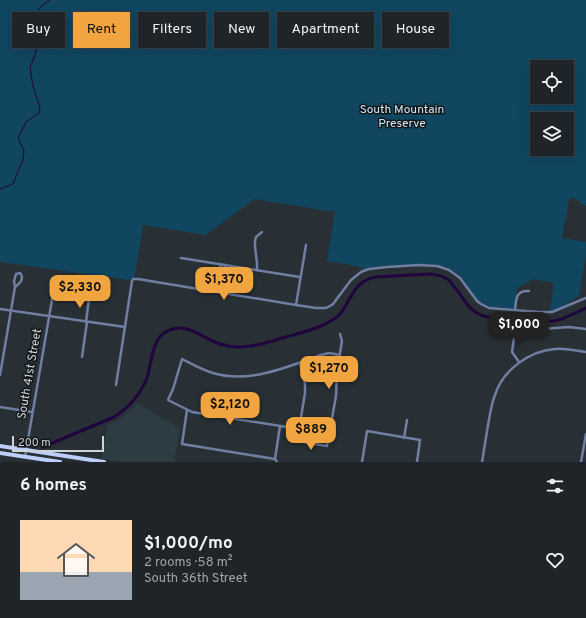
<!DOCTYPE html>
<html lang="en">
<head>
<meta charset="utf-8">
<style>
	:root { --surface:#1e2428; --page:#262c30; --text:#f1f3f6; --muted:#a1a4a8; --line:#3c4145; --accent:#f1a540 }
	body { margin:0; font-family:Overpass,sans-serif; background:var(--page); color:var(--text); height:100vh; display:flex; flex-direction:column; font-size:15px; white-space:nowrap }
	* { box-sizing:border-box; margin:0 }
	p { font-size:13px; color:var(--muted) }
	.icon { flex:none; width:22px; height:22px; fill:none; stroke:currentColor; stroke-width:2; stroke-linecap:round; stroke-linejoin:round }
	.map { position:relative; height:462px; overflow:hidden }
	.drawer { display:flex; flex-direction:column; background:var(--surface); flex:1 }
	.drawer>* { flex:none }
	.top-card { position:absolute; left:12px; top:12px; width:562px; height:36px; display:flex; gap:8px }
	.fabs { position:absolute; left:530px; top:60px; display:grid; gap:8px }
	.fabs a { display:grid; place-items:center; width:44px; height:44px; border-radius:0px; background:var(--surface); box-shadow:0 4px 16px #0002,0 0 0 1px var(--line); font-size:20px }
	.scale { position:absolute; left:12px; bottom:10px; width:92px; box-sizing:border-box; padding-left:4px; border:2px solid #cfd4d7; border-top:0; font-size:11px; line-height:14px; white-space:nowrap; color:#cfd4d7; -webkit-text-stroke:3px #141719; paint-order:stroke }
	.price { position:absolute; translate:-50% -34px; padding:0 9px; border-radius:8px; background:var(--accent); color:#111; font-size:13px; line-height:26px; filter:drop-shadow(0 1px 2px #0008) }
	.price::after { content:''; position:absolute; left:50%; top:24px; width:12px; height:9px; margin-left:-6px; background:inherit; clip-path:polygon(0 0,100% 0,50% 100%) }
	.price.on { background:#222; color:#fff }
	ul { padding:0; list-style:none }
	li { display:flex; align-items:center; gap:12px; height:100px; padding:0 20px }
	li+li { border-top:1px solid var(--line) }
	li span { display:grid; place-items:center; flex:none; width:112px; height:80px; border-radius:0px; color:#555 }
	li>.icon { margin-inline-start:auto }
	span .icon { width:48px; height:48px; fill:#fffc; stroke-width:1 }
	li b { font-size:17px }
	h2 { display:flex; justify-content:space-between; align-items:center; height:48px; padding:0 20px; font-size:17px }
	.chip { padding:0 14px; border-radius:0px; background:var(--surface); box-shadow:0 4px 16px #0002,0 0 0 1px var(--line); font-size:14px; line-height:36px }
	.chip.on { background:var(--accent); color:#111 }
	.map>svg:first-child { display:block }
	.built { fill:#2d3b43 }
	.green { fill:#104660; fill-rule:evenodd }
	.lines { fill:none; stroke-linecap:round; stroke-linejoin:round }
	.stream { stroke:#20043d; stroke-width:1 }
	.canal { stroke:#20043d; stroke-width:3 }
	.street { stroke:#707ea1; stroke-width:2.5 }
	.primary { stroke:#bccef9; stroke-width:4 }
	.labels { text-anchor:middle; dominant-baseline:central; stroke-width:3; stroke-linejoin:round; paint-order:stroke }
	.park-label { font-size:12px; fill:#d1e8f6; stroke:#141719 }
	.street-label { font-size:12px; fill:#cfd4d7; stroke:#141719 }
</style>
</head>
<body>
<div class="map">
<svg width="586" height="462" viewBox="0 0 586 462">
	<rect width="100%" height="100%" fill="#283035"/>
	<!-- built -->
	<polygon class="built" points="137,403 180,428 174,462 123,462 102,459 107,425 121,418 129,412"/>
	<!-- green -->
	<path class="green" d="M0,0H586V206C580,204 578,197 571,198L569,201L562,238L586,242V254L579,296C569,302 561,309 550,311L554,283L534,279L517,288L515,307L513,309L488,306L483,304L478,300L463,280L457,273L447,267L432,264L379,266L362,270L361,267L327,261L335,212L255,199L205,235L143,225L135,276L134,278H132L129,280L0,262ZM537,67H567V97H537ZM537,119H567V149H537Z"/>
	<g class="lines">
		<!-- stream -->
		<path class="stream" d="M0,189L13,184L16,176L23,160L24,151L18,138L26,122L39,113L40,107L33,86L30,68L36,52L37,33L35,26L31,21C36,12 41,5 50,0"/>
		<!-- canal -->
		<path class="canal" d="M43,447L114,417C130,407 140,395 147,378C151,365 152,341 164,333C185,319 201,338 220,344C230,347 240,348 250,346C262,345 274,340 286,337C303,332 322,328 337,317C341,314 343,310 346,305C354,291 358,281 375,277L431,274L441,276L449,280L452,284C465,298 468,313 487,317L543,322L553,321L562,319L586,308"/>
		<!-- street -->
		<g class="street">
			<polyline points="181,258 300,277"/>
			<polyline points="257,270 257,263 255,247 255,241 256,237 262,232"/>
			<polyline points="216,292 221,264"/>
			<polyline points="221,293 225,265"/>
			<polyline points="296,305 306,245"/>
			<polyline points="0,309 125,327"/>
			<path d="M515,310C516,299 516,290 529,291"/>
			<polyline points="86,322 89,299"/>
			<polyline points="82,357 87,322"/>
			<polyline points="519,362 512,352 515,331 526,328 534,328 542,329 569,327 586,329"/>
			<polyline points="300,363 305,384 305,393 297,441 327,446 336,396 337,371 342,341 340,334"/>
			<path d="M0,375L15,287L14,281L16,274L20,273L21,274C24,280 19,284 15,287"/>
			<polyline points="116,385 132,281 133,279 138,279 296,305 316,308 326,308 330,306 333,304 351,280 361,272 369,269 387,267 419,265 437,266 449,270 460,278 477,301 481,304 489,308 538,312 552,312 586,298"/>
			<polyline points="0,407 32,412"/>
			<polyline points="187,410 182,444 275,459"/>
			<path d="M299,429L192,412L168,400L173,389L182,359C192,364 202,370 213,373C249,384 287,367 321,355L329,353L340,355"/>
			<polyline points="404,438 407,420"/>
			<polyline points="25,457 53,294"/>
			<polyline points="277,462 275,459 280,426"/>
			<polyline points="362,462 367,431 420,440 417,462"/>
			<path d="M482,462C484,450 486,438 488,425C490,415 491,405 495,395C503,370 529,351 555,349C566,348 576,351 586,352"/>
			<polyline points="581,462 586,434"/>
		</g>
		<!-- primary -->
		<g class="primary">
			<polyline points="0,446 104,462"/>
			<polyline points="0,453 60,462"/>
		</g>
	</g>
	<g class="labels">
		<!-- park labels -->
		<g class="park-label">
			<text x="402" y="110">South Mountain<tspan x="402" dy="14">Preserve</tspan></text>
		</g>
		<!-- street labels -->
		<g class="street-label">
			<text transform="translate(30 374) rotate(-80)">South 41st Street</text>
		</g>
	</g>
</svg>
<div class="fabs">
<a><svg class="icon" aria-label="locate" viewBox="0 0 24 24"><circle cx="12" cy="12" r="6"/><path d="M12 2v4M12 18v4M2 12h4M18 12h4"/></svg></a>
<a><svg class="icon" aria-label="layers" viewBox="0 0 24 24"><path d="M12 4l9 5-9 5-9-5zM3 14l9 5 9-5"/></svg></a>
</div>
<div class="scale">200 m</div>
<b class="price" style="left:224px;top:301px">$1,370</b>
<b class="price" style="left:80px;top:309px">$2,330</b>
<b class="price on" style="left:519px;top:346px">$1,000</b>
<b class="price" style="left:329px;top:390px">$1,270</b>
<b class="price" style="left:230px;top:426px">$2,120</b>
<b class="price" style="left:311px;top:451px">$889</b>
<div class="top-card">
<a class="chip">Buy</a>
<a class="chip on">Rent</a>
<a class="chip">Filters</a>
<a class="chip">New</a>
<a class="chip">Apartment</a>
<a class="chip">House</a>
</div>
</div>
<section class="drawer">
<h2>6 homes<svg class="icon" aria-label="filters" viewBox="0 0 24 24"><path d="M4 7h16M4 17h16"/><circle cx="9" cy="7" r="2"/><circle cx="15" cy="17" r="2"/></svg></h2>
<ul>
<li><span style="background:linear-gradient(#ffd9b3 65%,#9aa5b1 0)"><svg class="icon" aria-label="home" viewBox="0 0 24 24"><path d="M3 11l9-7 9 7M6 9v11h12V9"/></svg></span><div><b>$1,000/mo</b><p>2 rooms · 58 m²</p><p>South 36th Street</p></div><svg class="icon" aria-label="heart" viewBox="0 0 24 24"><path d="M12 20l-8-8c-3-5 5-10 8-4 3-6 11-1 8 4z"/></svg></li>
</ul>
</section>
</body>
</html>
